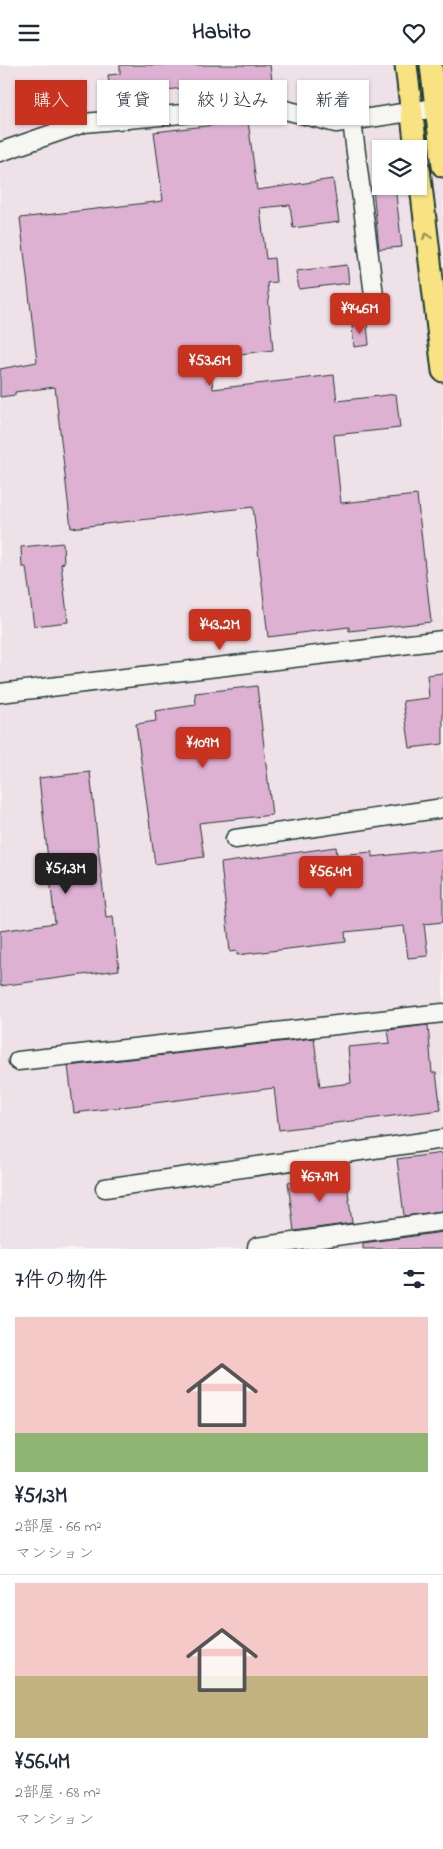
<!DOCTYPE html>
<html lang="ja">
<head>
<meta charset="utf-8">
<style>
	:root { --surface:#fff; --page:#f2f2f3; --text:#1f2937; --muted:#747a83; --line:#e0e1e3; --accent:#c8321e }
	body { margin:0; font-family:"Indie Flower","Klee One",sans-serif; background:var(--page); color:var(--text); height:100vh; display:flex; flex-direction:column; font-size:19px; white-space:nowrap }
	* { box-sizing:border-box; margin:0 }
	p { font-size:16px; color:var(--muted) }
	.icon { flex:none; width:28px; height:28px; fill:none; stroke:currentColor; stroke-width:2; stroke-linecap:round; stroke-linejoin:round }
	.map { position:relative; height:1184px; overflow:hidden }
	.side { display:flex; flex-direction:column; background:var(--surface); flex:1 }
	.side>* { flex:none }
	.banner { position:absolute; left:15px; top:15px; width:414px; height:45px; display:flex; gap:10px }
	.fabs { position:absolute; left:372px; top:75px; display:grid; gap:10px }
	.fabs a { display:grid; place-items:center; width:55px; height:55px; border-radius:0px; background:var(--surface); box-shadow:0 1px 4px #0004; font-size:25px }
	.price { position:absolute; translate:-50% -42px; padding:0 11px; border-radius:5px; background:var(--accent); color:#fff; font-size:16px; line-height:32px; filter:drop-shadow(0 1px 2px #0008) }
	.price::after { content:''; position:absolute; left:50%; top:30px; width:15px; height:11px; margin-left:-8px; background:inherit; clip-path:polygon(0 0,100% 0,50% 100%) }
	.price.active { background:#222; color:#fff }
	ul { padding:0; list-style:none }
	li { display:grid; align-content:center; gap:10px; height:265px; padding:0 15px }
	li+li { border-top:1px solid var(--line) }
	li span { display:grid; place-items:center; height:155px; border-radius:0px; color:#555 }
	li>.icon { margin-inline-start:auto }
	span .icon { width:90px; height:90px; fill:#fffc; stroke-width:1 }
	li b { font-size:21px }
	h2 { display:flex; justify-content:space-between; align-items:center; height:60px; padding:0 15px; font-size:21px }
	.pill { padding:0 18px; border-radius:0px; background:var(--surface); box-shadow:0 1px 4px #0004; font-size:18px; line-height:45px }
	.pill.active { background:var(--accent); color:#fff }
	header { display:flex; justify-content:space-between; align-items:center; height:65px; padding:0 15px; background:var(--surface); font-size:22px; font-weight:700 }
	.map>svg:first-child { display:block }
	.built { fill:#efe1e8; fill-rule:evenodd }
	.building { fill:#deb0d2; stroke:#1f3d34 }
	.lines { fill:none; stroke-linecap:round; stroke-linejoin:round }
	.minor-casing { stroke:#1f3d34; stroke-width:21 }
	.major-casing { stroke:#1f3d34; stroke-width:25 }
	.minor { stroke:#f6f6f2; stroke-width:18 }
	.major { stroke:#f8e281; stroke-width:21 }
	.oneway { stroke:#818757 }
</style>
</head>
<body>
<header><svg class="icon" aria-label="menu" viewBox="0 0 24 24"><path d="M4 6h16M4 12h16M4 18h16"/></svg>Habito<svg class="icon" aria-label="heart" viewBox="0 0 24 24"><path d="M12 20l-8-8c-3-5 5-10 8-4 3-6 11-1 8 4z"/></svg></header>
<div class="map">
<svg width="443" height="1184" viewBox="0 0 443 1184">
	<rect width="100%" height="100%" fill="#f6f6f2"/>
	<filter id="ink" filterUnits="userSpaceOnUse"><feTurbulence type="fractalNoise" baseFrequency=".02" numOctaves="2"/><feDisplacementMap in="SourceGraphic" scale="10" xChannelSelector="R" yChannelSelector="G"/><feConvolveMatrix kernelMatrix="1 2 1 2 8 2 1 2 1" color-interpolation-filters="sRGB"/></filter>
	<g filter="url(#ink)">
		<!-- built -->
		<path class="built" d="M0,0H443V1184H0ZM381,84H419V121H381Z"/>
		<!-- building -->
		<g class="building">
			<polygon points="120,0 270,0 272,16 200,25 200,21 124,30 123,24 110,26 108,10 120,9"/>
			<polygon points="248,56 257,125 333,114 339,157 293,163 290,140 260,143 266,194 274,193 276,217 267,218 273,285 209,293 213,324 334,310 337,336 396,329 400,363 334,370 341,438 417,430 431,557 349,566 349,562 268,572 253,442 71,463 55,322 15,327 15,330 0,332 0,304 37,297 20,153 163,136 154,67"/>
			<polygon points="395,121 402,182 379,184 373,123"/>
			<polygon points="347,200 349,218 299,224 296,206"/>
			<polygon points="367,259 369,280 354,282 352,261"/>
			<polygon points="63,478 64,498 61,499 68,557 34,561 26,502 22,502 21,482"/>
			<polygon points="443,608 443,679 410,683 403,636 429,633 427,610"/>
			<polygon points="257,621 272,750 199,758 204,792 155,799 136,659 156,656 155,646 196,640 195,628"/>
			<polygon points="90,707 106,852 113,851 119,905 0,921 0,866 55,858 39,713"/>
			<polygon points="336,782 337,790 372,787 372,792 443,784 443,857 424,859 428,891 408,893 404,861 345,867 346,877 237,890 237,886 230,887 221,798"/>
			<polygon points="428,960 432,1008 436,1008 441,1045 279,1065 274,1023 74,1048 68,1001 314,973 320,1022 351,1018 348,982 390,978 388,965"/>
			<polygon points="443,1088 443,1146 404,1151 397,1094"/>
			<polygon points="346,1110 352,1158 294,1166 288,1117"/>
			<polygon points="443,1167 443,1184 363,1184 363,1178"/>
		</g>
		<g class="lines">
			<defs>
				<g id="minor">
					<polyline points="352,56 375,238"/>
					<polyline points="0,87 84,58 270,41 336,58 436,43"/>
					<polyline points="0,628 443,575"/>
					<polyline points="235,774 443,743"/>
					<polyline points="18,996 443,948"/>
					<polyline points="105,1123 443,1074"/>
					<polyline points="257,1184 257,1182 443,1156"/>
				</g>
				<g id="major">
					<polyline points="406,0 416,84"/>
					<polyline points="431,0 443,101"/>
					<polyline points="419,104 443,306"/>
				</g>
			</defs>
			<!-- minor casing -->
			<use href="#minor" class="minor-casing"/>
			<!-- major casing -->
			<use href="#major" class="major-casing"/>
			<!-- minor -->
			<use href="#minor" class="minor"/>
			<!-- major -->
			<use href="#major" class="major"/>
		</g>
		<!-- one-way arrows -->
		<defs><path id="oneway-chevron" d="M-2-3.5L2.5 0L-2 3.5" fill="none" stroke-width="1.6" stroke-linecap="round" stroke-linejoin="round" transform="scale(1.25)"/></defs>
		<use class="oneway" href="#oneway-chevron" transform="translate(427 171) rotate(-97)"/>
	</g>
</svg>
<div class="fabs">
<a><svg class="icon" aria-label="layers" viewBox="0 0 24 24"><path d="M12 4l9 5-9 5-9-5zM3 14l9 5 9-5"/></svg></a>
</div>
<b class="price" style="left:360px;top:270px">¥94.6M</b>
<b class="price" style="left:210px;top:322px">¥53.6M</b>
<b class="price" style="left:220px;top:586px">¥43.2M</b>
<b class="price" style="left:203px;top:704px">¥109M</b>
<b class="price active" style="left:66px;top:830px">¥51.3M</b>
<b class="price" style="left:331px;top:833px">¥56.4M</b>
<b class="price" style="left:320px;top:1138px">¥67.9M</b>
<div class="banner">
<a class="pill active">購入</a>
<a class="pill">賃貸</a>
<a class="pill">絞り込み</a>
<a class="pill">新着</a>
</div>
</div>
<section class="side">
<h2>7件の物件<svg class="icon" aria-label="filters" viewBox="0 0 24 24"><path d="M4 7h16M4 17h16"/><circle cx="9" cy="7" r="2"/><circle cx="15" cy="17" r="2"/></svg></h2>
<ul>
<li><span style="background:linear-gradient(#f6c9c9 75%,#8fb573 0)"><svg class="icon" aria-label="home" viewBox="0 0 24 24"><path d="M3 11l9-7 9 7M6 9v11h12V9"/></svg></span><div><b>¥51.3M</b><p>2部屋 · 66 m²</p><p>マンション</p></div></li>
<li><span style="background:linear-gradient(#f6c9c9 60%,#c2b280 0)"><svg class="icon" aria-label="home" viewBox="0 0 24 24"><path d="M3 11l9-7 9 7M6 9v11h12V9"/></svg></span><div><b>¥56.4M</b><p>2部屋 · 68 m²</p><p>マンション</p></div></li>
</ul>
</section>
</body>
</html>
